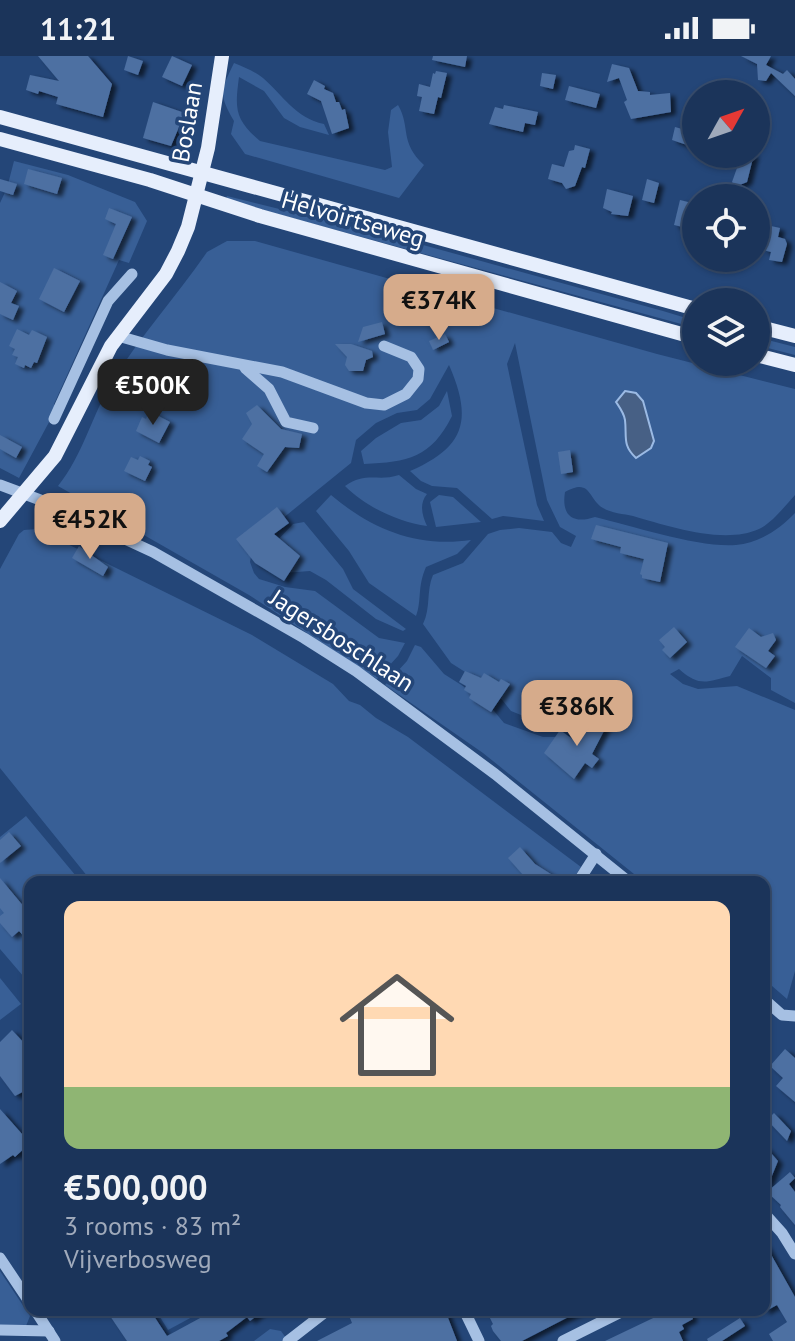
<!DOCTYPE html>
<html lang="en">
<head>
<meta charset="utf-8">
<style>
	:root { --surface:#1b345a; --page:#283f63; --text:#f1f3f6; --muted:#a0aabb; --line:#394f70; --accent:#d6ab8b }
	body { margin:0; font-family:"PT Sans",sans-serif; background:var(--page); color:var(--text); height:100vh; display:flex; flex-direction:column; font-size:30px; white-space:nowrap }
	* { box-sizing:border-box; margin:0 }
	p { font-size:26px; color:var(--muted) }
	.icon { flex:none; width:44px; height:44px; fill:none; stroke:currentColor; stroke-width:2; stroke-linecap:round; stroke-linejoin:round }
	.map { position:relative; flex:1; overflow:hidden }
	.side { position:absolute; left:24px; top:820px; width:746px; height:440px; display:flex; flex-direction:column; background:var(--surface); border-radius:16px; box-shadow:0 2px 6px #0004,0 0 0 2px var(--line) }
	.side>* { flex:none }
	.needle { width:52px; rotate:50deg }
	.tools { position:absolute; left:682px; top:24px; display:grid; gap:16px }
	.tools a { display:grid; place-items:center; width:88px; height:88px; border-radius:50%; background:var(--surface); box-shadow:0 2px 6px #0004,0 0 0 2px var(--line); font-size:40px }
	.price { position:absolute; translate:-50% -68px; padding:0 18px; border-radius:16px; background:var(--accent); color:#111; font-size:26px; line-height:52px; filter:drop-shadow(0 2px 4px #0008) }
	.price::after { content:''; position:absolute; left:50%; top:48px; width:24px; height:18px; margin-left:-12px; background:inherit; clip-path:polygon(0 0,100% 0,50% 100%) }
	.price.active { background:#222; color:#fff }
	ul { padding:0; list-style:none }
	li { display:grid; align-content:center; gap:16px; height:424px; padding:0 40px }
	li span { display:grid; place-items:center; height:248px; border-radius:16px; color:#555 }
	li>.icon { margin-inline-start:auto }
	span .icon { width:144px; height:144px; fill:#fffc; stroke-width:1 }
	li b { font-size:34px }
	.status { display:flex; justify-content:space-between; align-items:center; height:56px; padding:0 40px; background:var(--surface); direction:ltr }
	.status svg { height:22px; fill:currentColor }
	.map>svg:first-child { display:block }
	.green { fill:#385f96; fill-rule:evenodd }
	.water { fill:#476085; stroke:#9bbae4; stroke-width:2 }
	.building { fill:#4d70a2; filter:url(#shadow) }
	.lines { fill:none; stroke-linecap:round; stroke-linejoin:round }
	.minor { stroke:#a6c0e3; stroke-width:11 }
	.major { stroke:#e6eefc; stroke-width:14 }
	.labels { text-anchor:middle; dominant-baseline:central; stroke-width:7; stroke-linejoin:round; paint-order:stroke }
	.street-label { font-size:24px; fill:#fff; stroke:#244678 }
</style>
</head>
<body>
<div class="status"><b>11:21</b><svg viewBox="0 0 49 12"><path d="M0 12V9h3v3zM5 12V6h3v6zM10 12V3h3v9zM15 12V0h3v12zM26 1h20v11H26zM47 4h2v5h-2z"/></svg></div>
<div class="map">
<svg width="795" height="1285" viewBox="0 0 795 1285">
	<defs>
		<filter id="shadow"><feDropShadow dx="5" dy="3" stdDeviation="2" flood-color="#0009"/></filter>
	</defs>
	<rect width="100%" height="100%" fill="#244678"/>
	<!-- green -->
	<g class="green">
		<path d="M234,7C244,11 254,15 263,22C284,40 295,62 324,68L329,79L300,71L284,62L264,35L239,21C235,52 234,63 260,85L385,114L392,111L388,76L391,54L398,49C411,71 399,86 424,109L399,142L245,98L231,78L234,65C218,38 221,34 234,7Z"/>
		<polygon points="14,105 68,119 135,146 147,165 129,207 119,204 54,348 55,355 19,422 0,412 0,147 7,132"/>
		<polygon points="227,140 405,184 663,255 696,265 696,272 226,144"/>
		<path d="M227,185H255L657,298L795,333V439C785,450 772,467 759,473C724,489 668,470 633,460C624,458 611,457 603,452C588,443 591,421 565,436C561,461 574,468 595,461C633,470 699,492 736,489C759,487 780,473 795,457V647L771,634V622L742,600L730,620C707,626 699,631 679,613L670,618L683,628L698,633L737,630L795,654V915L787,943L764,923V826H644L483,697L385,629L407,605L415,589L421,591L444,618L485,644L504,667L543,681H568L592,677L576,663L556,666L531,663L511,655L495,635L451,607L423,568C431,552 426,535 433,519L463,507L488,478L500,474L519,472L552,476L561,487L571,491L576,480L560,471L547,444L515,287L507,308L537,449L544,465L503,460L492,463L457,432L432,430L421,425L410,415C465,391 473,364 449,309L430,343L417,354L397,357L376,367L356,384L351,407L272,471L252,495L250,506L254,517L259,523L285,531L315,535L379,582L405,587L398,600L377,623L249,539L58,430C83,399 92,359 112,326C140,280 177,240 207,196ZM643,345L652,381L625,370V361Z"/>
		<polygon points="756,281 795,291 795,299 756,289"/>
		<path d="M447,335L452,360C431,402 408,406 364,408L361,395L376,382L401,367L421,364L439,350Z"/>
		<path d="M399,419L416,433L427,438C419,448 422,459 427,470C398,466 366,451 345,430C366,415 378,426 399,419Z"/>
		<path d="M331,439C371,473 417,492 471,484L457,498L426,511C417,531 422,545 416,560L369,527L349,495L316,455Z"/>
		<polygon points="439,439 453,441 481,466 436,471 430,446"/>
		<polygon points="304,466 343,513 353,533 406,573 403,575 376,563 326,524 310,515 283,517 273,489 293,468"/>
		<polygon points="37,473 252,579 333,628 349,645 360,649 376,662 408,681 581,811 571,826 92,826 0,712 0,513 19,478 24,474"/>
		<polygon points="26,760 81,826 30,826 30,928 0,893 0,781"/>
		<polygon points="0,922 21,948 0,964"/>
		<polygon points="0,1215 30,1260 26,1270 0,1270"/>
		<polygon points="168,1254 189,1254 194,1260 168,1274 160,1261"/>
		<polygon points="270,1273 281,1275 286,1282 282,1285 254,1285"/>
	</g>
	<!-- water -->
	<path class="water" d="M625,335L636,337L643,345L654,385L651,392L636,402C622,389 627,381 625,364C624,357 620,352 616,346Z"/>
	<!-- building -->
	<g class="building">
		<polygon points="38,0 88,0 112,28 103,61 56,48 58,41 39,35 38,38 26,34 30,19 59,25"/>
		<polygon points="128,0 143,5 138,19 124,14"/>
		<polygon points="172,0 192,9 182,30 162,21"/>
		<polygon points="433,0 467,0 465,11 432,4"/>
		<polygon points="741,0 771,0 766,9 783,18 787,14 795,23 795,40 771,17 766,25 758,24 757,8"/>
		<polygon points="612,8 629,12 638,35 650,36 650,39 670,37 671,56 631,63 624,46 627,44 619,22 607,26"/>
		<polygon points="436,15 447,17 441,42 438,41 434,58 419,55 422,41 417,40 419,28 430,31 433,17 435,18"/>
		<polygon points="542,17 556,19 553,33 540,30"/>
		<polygon points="314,24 325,30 324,33 333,37 336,46 339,46 342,54 345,53 349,72 332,78 321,45 307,38"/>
		<polygon points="569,30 600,38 596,52 565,44"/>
		<polygon points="153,46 185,57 171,90 143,82"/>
		<polygon points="504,49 538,56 535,69 525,67 523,76 489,68 495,51 503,53"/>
		<polygon points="675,71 696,77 696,92 672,84"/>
		<polygon points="575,89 590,93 585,112 582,111 575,130 566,133 562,127 548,123 552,108 564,111 569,95 574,94"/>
		<polygon points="742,98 754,98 747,126 735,131 732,126"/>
		<polygon points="28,113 62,122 57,138 24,128"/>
		<polygon points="0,123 17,128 13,139 0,135"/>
		<polygon points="647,123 659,127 654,147 642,144"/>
		<polygon points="607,133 633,140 628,160 611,158 612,156 603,152"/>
		<polygon points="680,144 696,148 696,174 674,169"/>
		<polygon points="109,152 132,161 113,203 103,199 116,168 105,163"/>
		<polygon points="771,170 780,172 778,181 785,183 787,188 782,206 769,204 771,196 763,194"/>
		<polygon points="54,212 80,225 64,256 39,243"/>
		<polygon points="0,226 17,235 11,247 19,250 13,264 0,258"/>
		<polygon points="382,266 385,278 358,286 363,271"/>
		<polygon points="17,273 29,279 32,274 47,281 37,307 34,306 31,312 25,309 24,312 15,308 18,301 12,299 15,293 9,290"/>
		<polygon points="445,278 449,286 433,294 429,285"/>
		<polygon points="335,288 351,288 372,295 373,301 366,304 363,315 349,315 345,309 347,301"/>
		<polygon points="162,308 191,316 187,330 171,326 169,332 157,329"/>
		<polygon points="257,349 281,373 302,378 299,392 285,391 267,416 257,410 264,398 242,383 252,368 246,357"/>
		<polygon points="149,355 170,366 159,387 136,375 142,361 146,363"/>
		<polygon points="0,379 22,391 16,402 0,393"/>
		<polygon points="570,394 573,416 561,418 558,396"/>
		<polygon points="140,400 150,405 148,409 152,411 145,425 124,415 131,401 138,404"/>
		<polygon points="277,451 289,467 274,478 300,500 284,525 255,507 236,483"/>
		<polygon points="596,469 668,487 660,526 642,522 642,519 640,518 644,503 620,497 621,491 591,483"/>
		<polygon points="79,490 108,511 103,520 72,502"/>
		<polygon points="674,571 687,586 670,602 662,594 665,591 659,584"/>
		<polygon points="749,572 761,581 773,577 776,584 768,595 775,600 766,612 735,591"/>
		<polygon points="465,615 481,622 484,617 499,626 501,623 510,628 491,656 469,642 471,638 464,634 466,630 459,626"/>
		<polygon points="593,660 607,669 592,698 599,703 592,712 585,707 574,723 544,697 560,674 575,685"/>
		<polygon points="9,776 21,790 0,807 0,784"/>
		<polygon points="520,791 535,808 554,820 550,826 536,826 524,820 508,802"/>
		<polygon points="0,822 30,858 30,887 19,875 12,881 0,867 0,860 4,857 0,852"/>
		<polygon points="12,974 26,989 24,991 30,999 30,1032 15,1040 0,1020 0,986"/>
		<polygon points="785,993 795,1002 795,1046 776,1030 783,1022 770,1010"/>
		<polygon points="0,1053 30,1087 15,1101 13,1099 0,1108"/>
		<polygon points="774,1057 791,1075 787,1085 767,1064"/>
		<polygon points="764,1089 778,1105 764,1139"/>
		<polygon points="790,1116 795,1122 789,1128 795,1136 795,1169 780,1151 781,1149 767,1136"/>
		<polygon points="764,1186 795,1241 795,1285 773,1285 769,1278 787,1266 777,1249 764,1256"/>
		<polygon points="106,1254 150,1254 167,1280 202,1261 196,1254 264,1254 250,1265 247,1261 226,1277 228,1280 219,1285 127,1285"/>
		<polygon points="366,1254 445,1254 457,1285 317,1285 352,1267 350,1262"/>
		<polygon points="486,1254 582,1254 522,1285 501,1285 493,1275 491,1270 493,1268"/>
		<polygon points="670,1254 689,1254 693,1263 682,1269 684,1273 679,1276 683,1285 605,1285"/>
		<polygon points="740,1262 745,1270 722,1285 708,1285 707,1283"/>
	</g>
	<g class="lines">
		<!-- minor -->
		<g class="minor">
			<polyline points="118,280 167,294 282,316 366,347 384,349 406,338 418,323 419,313 411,301 384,290"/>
			<polyline points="245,312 269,333 286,366 313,372"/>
			<polyline points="54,363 108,245 132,218"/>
			<polyline points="0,429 43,445 153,496 304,582 356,615 495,718 629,826"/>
			<polyline points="578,826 596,798"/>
			<polyline points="764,943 782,959 795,960"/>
			<polyline points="764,1157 782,1177 795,1198"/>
			<polyline points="0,1202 30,1247"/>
			<polyline points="35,1254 55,1285"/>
			<polyline points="464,1254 479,1285"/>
			<polyline points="0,1274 49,1275"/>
			<polyline points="288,1285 328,1254"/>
			<polyline points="563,1285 625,1254"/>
		</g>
		<!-- major -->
		<g class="major">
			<polyline points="0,61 696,253"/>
			<polyline points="0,83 150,124 260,160 696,282"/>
			<polyline points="756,270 795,280"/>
			<polyline points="756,299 795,309"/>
			<polyline points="0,465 55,400 111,290 166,218 178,195 188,171 208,92 222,0"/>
		</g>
	</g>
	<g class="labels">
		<!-- street labels -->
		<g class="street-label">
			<text transform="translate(187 66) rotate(-80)">Boslaan</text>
			<text transform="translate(353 163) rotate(16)">Helvoirtseweg</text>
			<text transform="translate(342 584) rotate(33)">Jagersboschlaan</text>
		</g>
	</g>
</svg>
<div class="tools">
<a><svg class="needle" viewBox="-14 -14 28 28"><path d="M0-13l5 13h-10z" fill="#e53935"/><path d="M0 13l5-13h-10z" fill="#a0aabb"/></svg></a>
<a><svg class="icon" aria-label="locate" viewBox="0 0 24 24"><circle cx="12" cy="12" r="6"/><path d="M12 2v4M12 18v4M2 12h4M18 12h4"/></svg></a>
<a><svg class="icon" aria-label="layers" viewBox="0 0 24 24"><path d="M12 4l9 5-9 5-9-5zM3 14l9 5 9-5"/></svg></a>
</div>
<b class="price" style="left:439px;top:286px">€374K</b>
<b class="price active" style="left:153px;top:371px">€500K</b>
<b class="price" style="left:90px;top:505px">€452K</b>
<b class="price" style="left:577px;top:692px">€386K</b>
<section class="side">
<ul>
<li><span style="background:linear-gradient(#ffd9b3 75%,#8fb573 0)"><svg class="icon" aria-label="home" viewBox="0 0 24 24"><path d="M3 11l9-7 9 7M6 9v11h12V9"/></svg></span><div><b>€500,000</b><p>3 rooms · 83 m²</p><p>Vijverbosweg</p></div></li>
</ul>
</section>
</div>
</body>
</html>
